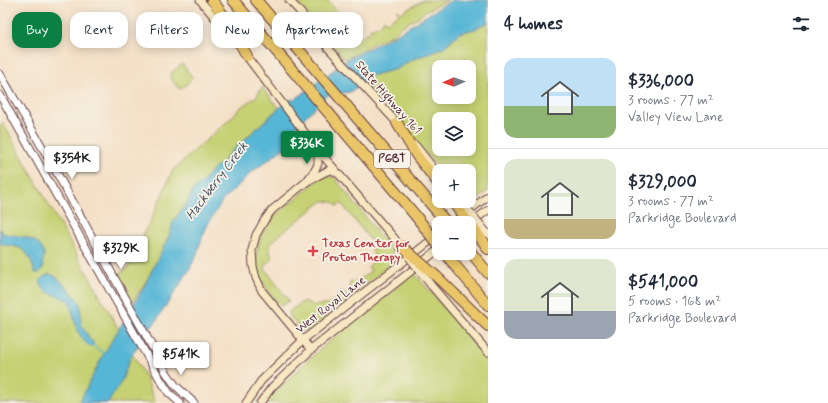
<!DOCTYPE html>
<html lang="en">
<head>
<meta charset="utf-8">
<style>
	:root { --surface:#fff; --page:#f6f6f7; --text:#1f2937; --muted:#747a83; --line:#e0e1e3; --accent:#0b8043 }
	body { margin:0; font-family:Mynerve,sans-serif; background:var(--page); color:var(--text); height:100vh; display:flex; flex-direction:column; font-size:15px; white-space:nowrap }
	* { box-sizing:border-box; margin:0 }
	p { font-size:13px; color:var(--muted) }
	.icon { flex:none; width:22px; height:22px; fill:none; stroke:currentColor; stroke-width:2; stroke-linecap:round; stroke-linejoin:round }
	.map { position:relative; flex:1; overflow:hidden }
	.side { display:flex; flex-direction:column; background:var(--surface); width:340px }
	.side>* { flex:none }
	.hud { position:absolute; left:12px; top:12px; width:380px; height:36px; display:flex; gap:8px }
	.needle { width:26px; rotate:268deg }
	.tools { position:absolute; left:432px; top:60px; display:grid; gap:8px }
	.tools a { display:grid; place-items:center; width:44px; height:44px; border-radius:8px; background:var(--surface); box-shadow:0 2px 10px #0003; font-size:20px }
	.price { position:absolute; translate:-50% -34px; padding:0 9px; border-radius:4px; background:#fff; color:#222; font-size:13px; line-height:26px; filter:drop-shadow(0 1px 2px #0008) }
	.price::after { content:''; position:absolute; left:50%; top:24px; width:12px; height:9px; margin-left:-6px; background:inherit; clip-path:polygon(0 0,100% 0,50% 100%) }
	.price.selected { background:var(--accent); color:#fff }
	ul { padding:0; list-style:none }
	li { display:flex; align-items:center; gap:12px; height:100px; padding:0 16px }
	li+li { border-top:1px solid var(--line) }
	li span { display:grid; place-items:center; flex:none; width:112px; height:80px; border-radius:12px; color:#555 }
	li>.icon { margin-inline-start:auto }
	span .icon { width:48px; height:48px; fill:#fffc; stroke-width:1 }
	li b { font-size:17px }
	h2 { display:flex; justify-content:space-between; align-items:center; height:48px; padding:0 16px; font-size:17px }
	.tag { padding:0 14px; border-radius:12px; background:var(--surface); box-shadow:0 2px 10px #0003; font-size:14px; line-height:36px }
	.tag.selected { background:var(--accent); color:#fff }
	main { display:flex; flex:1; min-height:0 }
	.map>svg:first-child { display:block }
	.green { fill:#c5d173; stroke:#88784f; fill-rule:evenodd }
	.water { fill:#56b6d5; stroke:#506a80 }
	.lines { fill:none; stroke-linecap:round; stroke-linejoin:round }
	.stream { stroke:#56b6d5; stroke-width:1.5 }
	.tertiary-casing { stroke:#643c42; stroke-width:9 }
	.secondary-casing { stroke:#643c42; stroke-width:9 }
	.motorway-casing { stroke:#643c42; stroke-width:12 }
	.tertiary { stroke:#fff; stroke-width:7 }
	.secondary { stroke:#f7e8c3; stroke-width:7 }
	.motorway { stroke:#eac669; stroke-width:10 }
	.secondary-bridge-casing { stroke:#643c42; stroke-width:9; stroke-linecap:butt }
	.motorway-bridge-casing { stroke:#643c42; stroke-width:12; stroke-linecap:butt }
	.secondary-bridge { stroke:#f7e8c3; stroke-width:7 }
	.motorway-bridge { stroke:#eac669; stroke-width:10 }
	.health-dot { fill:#e0444e; stroke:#f7f3e8; stroke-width:1.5 }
	.labels { text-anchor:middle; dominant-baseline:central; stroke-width:3.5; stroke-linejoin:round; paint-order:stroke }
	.shield { fill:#f7f3e8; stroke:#7e5f64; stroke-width:1 }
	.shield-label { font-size:11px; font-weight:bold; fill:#4a1f2b }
	.street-label { font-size:12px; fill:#4a1f2b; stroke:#f7f3e8 }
	.health-label { font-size:12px; font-weight:bold; fill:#be3a42; stroke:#f7f3e8; text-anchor:start }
	.water-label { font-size:13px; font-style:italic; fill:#4e5466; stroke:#f7f3e8 }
</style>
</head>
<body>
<main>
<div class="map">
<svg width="488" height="403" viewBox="0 0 488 403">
	<rect width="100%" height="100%" fill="#f7f3e8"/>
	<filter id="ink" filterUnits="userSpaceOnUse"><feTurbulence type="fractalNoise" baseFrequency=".025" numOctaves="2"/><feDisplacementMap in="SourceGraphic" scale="8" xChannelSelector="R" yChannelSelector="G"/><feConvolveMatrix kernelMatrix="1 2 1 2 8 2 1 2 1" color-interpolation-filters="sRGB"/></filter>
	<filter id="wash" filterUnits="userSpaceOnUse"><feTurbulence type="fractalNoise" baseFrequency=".012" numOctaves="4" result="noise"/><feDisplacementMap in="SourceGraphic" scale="16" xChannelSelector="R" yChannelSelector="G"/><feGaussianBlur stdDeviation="0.9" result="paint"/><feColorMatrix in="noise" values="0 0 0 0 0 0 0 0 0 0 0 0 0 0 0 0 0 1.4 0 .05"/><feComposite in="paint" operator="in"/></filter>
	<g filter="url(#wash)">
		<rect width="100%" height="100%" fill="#f4e0c6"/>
		<!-- green -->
		<g class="green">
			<path d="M296,0H327L354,30L358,38L371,31L370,28C376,28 382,24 384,19L387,22L399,14L397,11L398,10L401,13L423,0H448L424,12L420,16L402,26L394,34L370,45L366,48L345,59L331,45Z"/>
			<path d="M488,22V191L472,204L469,201V171H441L364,82L373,75L397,69L409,61L444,47L459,33L475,29ZM439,67H469V97H439ZM439,119H469V149H439Z"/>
			<polygon points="182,64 193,78 181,89 177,87 170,78 171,73"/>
			<polygon points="262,87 279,108 228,155 132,303 118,274 127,269 141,246 144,232 151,220 173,170 230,119 241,107 256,97"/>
			<polygon points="3,123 146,378 155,403 0,403 0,125"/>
			<path d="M323,176H330L334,177L393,252L395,261L356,292H353L349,285L352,280L355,283L371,271L368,267C374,262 376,256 371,249L375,246L341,203L337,206L333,202L323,201L282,233L270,244V254L273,258L266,264L265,269L289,301L281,306C277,303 274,299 271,295C250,269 253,243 272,218Z"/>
			<path d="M414,273L457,323L488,362V403H266C309,353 363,315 414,273Z"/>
			<polygon points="340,292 344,292 348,297 348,299 308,331 301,330 290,316 289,312 302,302 305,301 315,306 323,304 326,306 339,296 337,294"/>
		</g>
		<!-- water -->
		<g class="water">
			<polygon points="452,0 488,0 488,22 475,29 459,33 444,47 409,61 397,69 373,75 350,92 328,95 308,114 291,132 284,148 252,172 223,200 208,224 202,238 197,254 188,272 156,321 131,356 122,380 108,403 77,403 81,399 102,357 141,292 169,236 173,222 190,198 192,191 204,181 207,175 217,166 223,163 228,155 279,108 291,99 294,100 348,59 395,35"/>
			<path d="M0,229L2,233C16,237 41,235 44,255C44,258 43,261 42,264L44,266L39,273H35C31,260 28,248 12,246C7,245 4,246 0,243Z"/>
			<path d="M49,274C51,275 53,275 55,276C58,278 79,300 80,303C82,310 79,318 82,325C83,330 88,333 89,339L94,343L91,347C75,337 75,317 69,301C58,294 44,296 40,282L43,277Z"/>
		</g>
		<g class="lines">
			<!-- stream -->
			<polyline class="stream" points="92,345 105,354"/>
		</g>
	</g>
	<g filter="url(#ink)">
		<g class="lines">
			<defs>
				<g id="tertiary">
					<polyline points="0,74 53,166 166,372 175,385 194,403"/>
					<polyline points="0,95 160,379 169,393 180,403"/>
				</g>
				<g id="secondary">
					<polyline points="200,0 236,43"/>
					<polyline points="289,0 300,12 330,50 400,126"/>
					<polyline points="244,53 318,150 395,239"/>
					<polyline points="415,145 439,175"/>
					<polyline points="306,182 315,170 318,164 318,150"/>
					<polyline points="472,222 488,210"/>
					<polyline points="453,223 488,196"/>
					<polyline points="430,284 488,352"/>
					<polyline points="311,350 262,291 256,278 253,266 252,250 256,235 264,221 272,210 306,182 327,171 332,170 337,173"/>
					<polyline points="246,403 261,381 303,340 439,234"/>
					<polyline points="260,403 272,387 311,350 439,249"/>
				</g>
				<g id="motorway">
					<polyline points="212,0 229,23 247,56"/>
					<polyline points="233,0 415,215"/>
					<polyline points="256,0 447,223"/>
					<polyline points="397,123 417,156 439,184"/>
					<polyline points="483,241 488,249"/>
					<polyline points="469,250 488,273"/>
					<polyline points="445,253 488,305"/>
					<polyline points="437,277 488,326"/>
				</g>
			</defs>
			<!-- tertiary casing -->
			<use href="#tertiary" class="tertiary-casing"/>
			<!-- secondary casing -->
			<use href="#secondary" class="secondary-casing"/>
			<!-- motorway casing -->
			<use href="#motorway" class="motorway-casing"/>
			<!-- tertiary -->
			<use href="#tertiary" class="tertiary"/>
			<!-- secondary -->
			<use href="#secondary" class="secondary"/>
			<!-- motorway -->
			<use href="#motorway" class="motorway"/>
			<defs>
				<g id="secondary-bridge">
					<polyline points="461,201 487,233"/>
					<polyline points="409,257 430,284"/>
				</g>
				<g id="motorway-bridge">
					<polyline points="452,201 469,223"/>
					<polyline points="415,215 439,246"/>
					<polyline points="469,224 483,241"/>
					<polyline points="400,245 437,277"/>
				</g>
			</defs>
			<!-- secondary-bridge casing -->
			<use href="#secondary-bridge" class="secondary-bridge-casing"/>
			<!-- motorway-bridge casing -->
			<use href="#motorway-bridge" class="motorway-bridge-casing"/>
			<!-- secondary-bridge -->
			<use href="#secondary-bridge" class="secondary-bridge"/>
			<!-- motorway-bridge -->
			<use href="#motorway-bridge" class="motorway-bridge"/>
		</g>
	</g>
	<!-- markers -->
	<path class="health-dot" d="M311 245h4v4h4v4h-4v4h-4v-4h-4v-4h4z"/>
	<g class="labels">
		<!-- shield labels -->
		<rect class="shield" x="374" y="150" width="36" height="18" rx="3"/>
		<g class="shield-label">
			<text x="392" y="159">PGBT</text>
		</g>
		<!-- street labels -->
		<g class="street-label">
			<text transform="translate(388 98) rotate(49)">State Highway 161</text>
			<text transform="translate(331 305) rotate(-38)">West Royal Lane</text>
		</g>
		<!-- health labels -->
		<g class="health-label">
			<text x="322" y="244">Texas Center for<tspan x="322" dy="14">Proton Therapy</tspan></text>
		</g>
		<!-- water labels -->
		<g class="water-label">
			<text transform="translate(217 181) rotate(-53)">Hackberry Creek</text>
		</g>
	</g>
</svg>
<div class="tools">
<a><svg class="needle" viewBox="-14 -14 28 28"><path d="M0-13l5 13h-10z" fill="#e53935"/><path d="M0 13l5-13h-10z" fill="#747a83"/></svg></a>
<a><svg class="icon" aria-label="layers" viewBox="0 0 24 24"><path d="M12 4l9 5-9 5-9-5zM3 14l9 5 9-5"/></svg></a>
<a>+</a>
<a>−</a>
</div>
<b class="price selected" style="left:307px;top:165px">$336K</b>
<b class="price" style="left:72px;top:180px">$354K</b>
<b class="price" style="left:121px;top:270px">$329K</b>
<b class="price" style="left:181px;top:376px">$541K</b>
<div class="hud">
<a class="tag selected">Buy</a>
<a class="tag">Rent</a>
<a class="tag">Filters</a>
<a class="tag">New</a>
<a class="tag">Apartment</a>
</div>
</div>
<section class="side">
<h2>4 homes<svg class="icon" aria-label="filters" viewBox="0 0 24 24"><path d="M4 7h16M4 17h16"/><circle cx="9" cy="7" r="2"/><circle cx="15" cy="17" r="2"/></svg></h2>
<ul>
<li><span style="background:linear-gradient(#bfe0f5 60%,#8fb573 0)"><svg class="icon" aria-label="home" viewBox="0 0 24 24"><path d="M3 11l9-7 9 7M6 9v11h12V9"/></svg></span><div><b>$336,000</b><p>3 rooms · 77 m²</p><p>Valley View Lane</p></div></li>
<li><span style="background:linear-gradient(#dfe7d0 75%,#c2b280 0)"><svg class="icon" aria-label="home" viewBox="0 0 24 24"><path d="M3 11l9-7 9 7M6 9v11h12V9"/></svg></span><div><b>$329,000</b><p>3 rooms · 77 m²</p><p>Parkridge Boulevard</p></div></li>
<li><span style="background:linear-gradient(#dfe7d0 65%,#9aa5b1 0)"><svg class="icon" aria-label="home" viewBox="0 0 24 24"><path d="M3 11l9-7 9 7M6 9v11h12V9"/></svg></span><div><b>$541,000</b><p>5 rooms · 168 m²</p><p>Parkridge Boulevard</p></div></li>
</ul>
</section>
</main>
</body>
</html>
